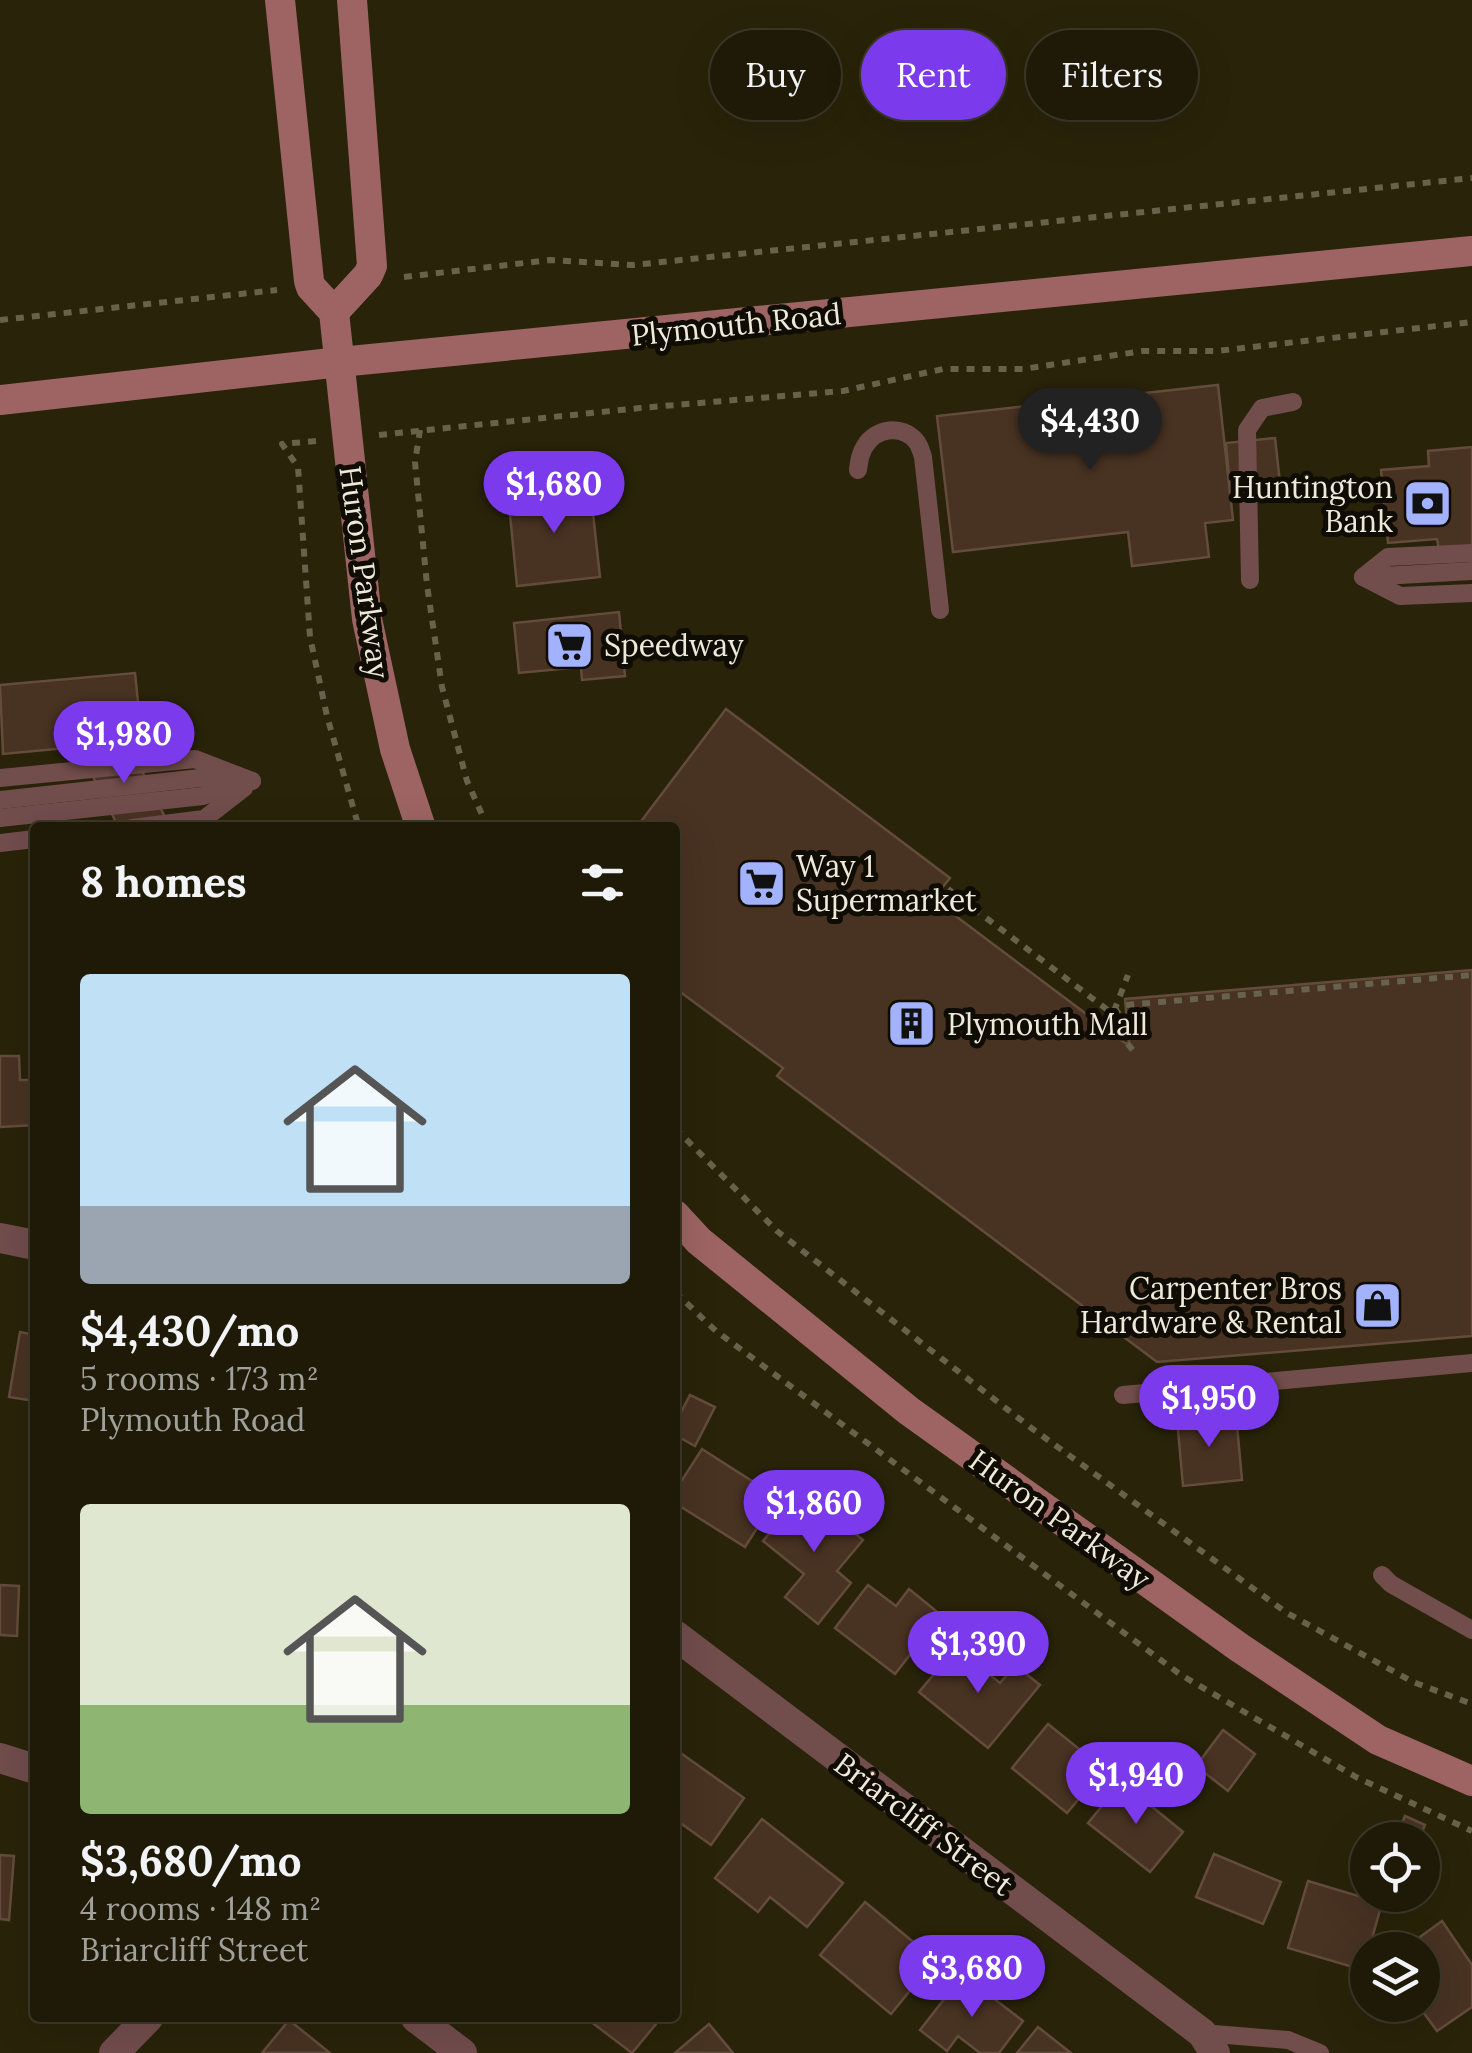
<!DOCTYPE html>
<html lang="en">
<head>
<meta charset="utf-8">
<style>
	:root { --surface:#1f1a07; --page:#2c2715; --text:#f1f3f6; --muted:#a1a19b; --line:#3c3828; --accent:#7c3aed }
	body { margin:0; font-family:Lora,serif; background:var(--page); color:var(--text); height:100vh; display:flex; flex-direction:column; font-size:38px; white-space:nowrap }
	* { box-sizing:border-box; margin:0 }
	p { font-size:32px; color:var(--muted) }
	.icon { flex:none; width:55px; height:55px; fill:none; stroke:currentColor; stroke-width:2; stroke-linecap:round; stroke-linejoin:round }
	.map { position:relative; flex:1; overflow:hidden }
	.details { position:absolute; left:30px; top:822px; width:650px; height:1200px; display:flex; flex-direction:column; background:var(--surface); border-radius:10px; box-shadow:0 10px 40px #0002,0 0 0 2px var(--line) }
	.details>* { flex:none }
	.guide { position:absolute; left:710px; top:30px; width:610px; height:90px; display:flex; gap:20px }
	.buttons { position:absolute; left:1350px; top:1822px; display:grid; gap:20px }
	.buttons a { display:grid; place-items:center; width:90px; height:90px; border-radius:50%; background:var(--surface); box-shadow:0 10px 40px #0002,0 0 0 2px var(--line); font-size:50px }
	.price { position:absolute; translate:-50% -85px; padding:0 22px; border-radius:35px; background:var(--accent); color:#fff; font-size:32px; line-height:65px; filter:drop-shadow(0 2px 5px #0008) }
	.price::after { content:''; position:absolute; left:50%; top:60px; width:30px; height:22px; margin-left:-15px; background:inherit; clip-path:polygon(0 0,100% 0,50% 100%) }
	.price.active { background:#222; color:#fff }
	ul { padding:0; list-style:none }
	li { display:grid; align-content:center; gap:20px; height:530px; padding:0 50px }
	li span { display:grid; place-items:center; height:310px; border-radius:10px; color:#555 }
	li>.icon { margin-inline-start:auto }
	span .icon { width:180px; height:180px; fill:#fffc; stroke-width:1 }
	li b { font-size:42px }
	h2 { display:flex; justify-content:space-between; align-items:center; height:120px; padding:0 50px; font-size:42px }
	.chip { padding:0 35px; border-radius:45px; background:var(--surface); box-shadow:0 10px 40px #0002,0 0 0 2px var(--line); font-size:35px; line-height:90px }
	.chip.active { background:var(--accent); color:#fff }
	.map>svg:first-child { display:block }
	.building { fill:#483222; stroke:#644c3c; stroke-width:2.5 }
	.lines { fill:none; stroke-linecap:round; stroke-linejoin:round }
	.path { stroke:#68624c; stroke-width:6; stroke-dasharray:8 8; stroke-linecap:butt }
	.service { stroke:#714d4c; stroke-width:18 }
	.minor { stroke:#714d4c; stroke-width:30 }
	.secondary { stroke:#9d6463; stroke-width:30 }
	.labels { text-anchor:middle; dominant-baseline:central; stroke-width:10; stroke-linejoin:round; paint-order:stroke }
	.street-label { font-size:30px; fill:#eeeadb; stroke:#0f0c03 }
	.poi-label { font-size:30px; fill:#eeeadb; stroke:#0f0c03; text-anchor:start }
</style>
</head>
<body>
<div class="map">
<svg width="1472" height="2053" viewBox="0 0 1472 2053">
	<rect width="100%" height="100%" fill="#292309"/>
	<!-- building -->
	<g class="building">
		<polygon points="1218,385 1233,520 1205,523 1209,557 1132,566 1128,532 953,552 937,416"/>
		<polygon points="1275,438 1280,483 1230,488 1226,443"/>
		<polygon points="1472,447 1472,546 1439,549 1437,539 1388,543 1381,470 1429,466 1428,451"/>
		<polygon points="590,486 600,577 517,586 508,494"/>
		<polygon points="619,612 625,676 582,680 581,667 519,673 514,623"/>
		<polygon points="135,673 142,741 3,754 0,685"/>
		<polygon points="726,709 950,878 933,899 1125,1043 1129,1043 1125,999 1472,970 1472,1336 1157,1362 777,1076 783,1068 675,988 675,828 636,828"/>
		<polygon points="128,743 169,825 119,828 78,747"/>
		<polygon points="0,1056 19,1056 20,1080 35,1080 35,1125 0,1127"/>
		<polygon points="20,1332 35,1335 35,1401 9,1397"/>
		<polygon points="690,1395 715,1407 695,1446 675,1435 675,1414 679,1416"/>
		<polygon points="1236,1414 1242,1480 1183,1486 1177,1419"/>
		<polygon points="702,1449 777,1497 745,1547 675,1503 675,1491"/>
		<polygon points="803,1492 863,1540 837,1571 851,1583 818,1624 785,1597 804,1574 763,1541"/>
		<polygon points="0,1585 19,1586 17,1636 0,1635"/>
		<polygon points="868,1585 896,1606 909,1589 941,1615 895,1674 835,1628"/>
		<polygon points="956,1648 1000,1683 1015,1665 1040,1685 988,1748 919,1692"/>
		<polygon points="1048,1724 1104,1769 1067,1813 1012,1768"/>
		<polygon points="1223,1730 1255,1754 1228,1791 1196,1766"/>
		<polygon points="675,1749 744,1798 711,1845 675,1819"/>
		<polygon points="1122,1782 1183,1832 1150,1872 1088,1823"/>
		<polygon points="1405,1816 1425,1825 1419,1840 1399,1830"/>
		<polygon points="762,1819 843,1883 807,1927 770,1897 758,1912 715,1878"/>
		<polygon points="1214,1854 1281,1882 1263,1924 1196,1897"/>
		<polygon points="0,1855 14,1856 9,1920 0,1919"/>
		<polygon points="1308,1881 1382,1903 1363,1970 1288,1948"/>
		<polygon points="865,1902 935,1960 891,2014 820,1955"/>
		<polygon points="1442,1921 1472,1965 1472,2007 1437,2031 1418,2005 1422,2005 1422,1950 1402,1950"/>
		<polygon points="963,1975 1023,2021 999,2053 980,2053 958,2036 947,2051 920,2030"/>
		<polygon points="586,2018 661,2018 632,2053"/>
		<polygon points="289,2020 330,2053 262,2053"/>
		<polygon points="709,2024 733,2053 675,2053"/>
		<polygon points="1038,2027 1071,2053 1017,2053"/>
	</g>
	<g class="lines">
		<!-- path -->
		<g class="path">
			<polyline points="404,277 550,260 633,265 1472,178"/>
			<polyline points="0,320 277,290"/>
			<polyline points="420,430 415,462 427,585 442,687 467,781 488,828"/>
			<polyline points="379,435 640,408 843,391 943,369 1023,369 1143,351 1217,351 1472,322"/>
			<polyline points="316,441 282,444 298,467 310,637 327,716 359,828"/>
			<polyline points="948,889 1113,1014 1127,1043 1136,1054"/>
			<polyline points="1114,1011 1128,975"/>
			<polyline points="1113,1014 1126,1005 1472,975"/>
			<polyline points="675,1128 777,1231 1030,1427 1287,1613 1413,1682 1472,1704"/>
			<polyline points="675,1292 716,1331 1181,1675 1356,1777 1472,1831"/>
		</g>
		<!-- service -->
		<g class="service">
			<path d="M858,470C859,462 860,453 865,446C876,428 902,424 916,441C920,446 921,451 923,457L940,610"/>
			<polyline points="1363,577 1388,557 1472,553"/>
			<polyline points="1363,577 1400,596 1472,593"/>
			<polyline points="1364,577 1472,571"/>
			<polyline points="1250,580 1247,430 1262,408 1293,402"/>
			<polyline points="0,778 195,759 252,781"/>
			<polyline points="0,800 200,778 233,780"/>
			<polyline points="0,818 203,796 252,781"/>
			<polyline points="132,828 204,819 244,788"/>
			<polyline points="0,843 35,839"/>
			<polyline points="1123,1395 1472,1363"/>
			<polyline points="1382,1575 1391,1584 1472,1630"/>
			<polyline points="1202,2033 1288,2040 1320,2053"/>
		</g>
		<!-- minor -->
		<g class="minor">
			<polyline points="0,1238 35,1245"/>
			<polyline points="675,1635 1202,2033 1215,2053"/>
			<polyline points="0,1758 35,1769"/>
			<polyline points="416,2018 462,2053"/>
			<polyline points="114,2053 148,2018"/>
		</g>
		<!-- secondary -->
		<g class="secondary">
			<polyline points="280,0 309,281 311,287 334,312 367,619 395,749 421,828"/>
			<polyline points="334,312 368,275 372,266 352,0"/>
			<polyline points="0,400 340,362 1472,251"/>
			<polyline points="675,1215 699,1241 909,1411 1240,1648 1378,1740 1472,1781"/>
		</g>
	</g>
	<!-- icons -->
	<defs>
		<symbol id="bank-square" viewBox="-11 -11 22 22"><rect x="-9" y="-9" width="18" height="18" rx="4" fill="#a2b2fd" stroke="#0f0c03"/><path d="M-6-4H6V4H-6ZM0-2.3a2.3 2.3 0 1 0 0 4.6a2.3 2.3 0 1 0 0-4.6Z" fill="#111"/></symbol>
		<symbol id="supermarket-square" viewBox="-11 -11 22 22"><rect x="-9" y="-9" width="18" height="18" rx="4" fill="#a2b2fd" stroke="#0f0c03"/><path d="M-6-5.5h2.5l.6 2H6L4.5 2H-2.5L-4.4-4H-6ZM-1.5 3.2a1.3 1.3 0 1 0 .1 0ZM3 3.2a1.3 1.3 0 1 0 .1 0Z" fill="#111"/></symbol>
		<symbol id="building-square" viewBox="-11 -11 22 22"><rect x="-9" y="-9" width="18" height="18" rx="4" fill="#a2b2fd" stroke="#0f0c03"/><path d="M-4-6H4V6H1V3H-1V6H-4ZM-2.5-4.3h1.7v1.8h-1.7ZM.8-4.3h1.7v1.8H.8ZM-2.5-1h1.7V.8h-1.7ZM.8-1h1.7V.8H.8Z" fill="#111"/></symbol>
		<symbol id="shop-square" viewBox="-11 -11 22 22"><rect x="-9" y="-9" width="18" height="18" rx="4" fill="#a2b2fd" stroke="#0f0c03"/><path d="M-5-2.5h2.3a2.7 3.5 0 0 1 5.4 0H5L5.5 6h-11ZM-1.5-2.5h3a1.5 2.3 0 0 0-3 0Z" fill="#111"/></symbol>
	</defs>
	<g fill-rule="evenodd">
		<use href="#bank-square" x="1400" y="476" width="55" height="55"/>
		<use href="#supermarket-square" x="542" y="618" width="55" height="55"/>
		<use href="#supermarket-square" x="734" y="856" width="55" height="55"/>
		<use href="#building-square" x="884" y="996" width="55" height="55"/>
		<use href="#shop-square" x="1350" y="1278" width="55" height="55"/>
	</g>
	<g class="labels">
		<!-- street labels -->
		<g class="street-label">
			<text transform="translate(736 324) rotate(-6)">Plymouth Road</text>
			<text transform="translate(365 572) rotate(82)">Huron Parkway</text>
			<text transform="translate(1060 1519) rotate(36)">Huron Parkway</text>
			<text transform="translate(924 1824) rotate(37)">Briarcliff Street</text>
		</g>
		<!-- poi labels -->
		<g class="poi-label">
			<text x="1393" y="487" text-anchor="end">Huntington<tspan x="1393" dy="34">Bank</tspan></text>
			<text x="604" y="645">Speedway</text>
			<text x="796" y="866">Way 1<tspan x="796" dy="34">Supermarket</tspan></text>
			<text x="947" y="1024">Plymouth Mall</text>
			<text x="1342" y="1288" text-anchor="end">Carpenter Bros<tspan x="1342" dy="34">Hardware &amp; Rental</tspan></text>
		</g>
	</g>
</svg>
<div class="buttons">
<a><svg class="icon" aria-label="locate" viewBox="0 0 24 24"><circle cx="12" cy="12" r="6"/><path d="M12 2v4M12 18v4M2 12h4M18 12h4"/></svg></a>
<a><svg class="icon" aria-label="layers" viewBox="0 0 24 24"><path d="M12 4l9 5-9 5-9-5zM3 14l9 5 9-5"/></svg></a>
</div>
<b class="price active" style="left:1090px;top:473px">$4,430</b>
<b class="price" style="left:554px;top:536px">$1,680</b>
<b class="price" style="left:124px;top:786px">$1,980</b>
<b class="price" style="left:1209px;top:1450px">$1,950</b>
<b class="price" style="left:814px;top:1555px">$1,860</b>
<b class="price" style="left:978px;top:1696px">$1,390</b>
<b class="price" style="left:1136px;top:1827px">$1,940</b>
<b class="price" style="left:972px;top:2020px">$3,680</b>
<div class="guide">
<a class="chip">Buy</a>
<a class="chip active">Rent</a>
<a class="chip">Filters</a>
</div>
<section class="details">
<h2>8 homes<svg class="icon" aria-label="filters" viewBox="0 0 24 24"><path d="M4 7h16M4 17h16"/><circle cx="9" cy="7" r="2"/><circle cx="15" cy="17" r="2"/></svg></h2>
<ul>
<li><span style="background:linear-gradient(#bfe0f5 75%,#9aa5b1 0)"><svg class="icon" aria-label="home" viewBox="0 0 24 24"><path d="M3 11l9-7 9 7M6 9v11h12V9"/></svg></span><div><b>$4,430/mo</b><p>5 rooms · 173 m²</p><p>Plymouth Road</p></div></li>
<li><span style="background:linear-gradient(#dfe7d0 65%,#8fb573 0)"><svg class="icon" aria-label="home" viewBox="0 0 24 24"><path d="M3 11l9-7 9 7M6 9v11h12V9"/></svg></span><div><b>$3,680/mo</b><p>4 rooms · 148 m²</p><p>Briarcliff Street</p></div></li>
</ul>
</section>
</div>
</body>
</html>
